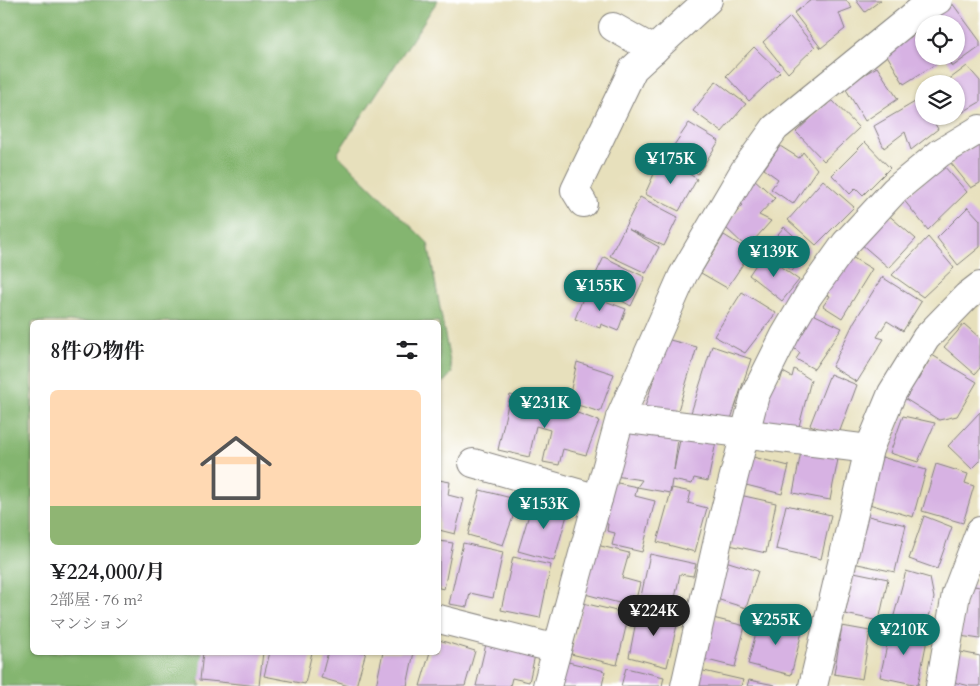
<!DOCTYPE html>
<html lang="ja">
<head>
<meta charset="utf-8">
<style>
	:root { --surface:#fff; --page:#f2f2f2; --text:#202124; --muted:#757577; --accent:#0f766e }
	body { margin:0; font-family:Cardo,"Noto Serif JP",serif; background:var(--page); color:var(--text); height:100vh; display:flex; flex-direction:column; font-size:19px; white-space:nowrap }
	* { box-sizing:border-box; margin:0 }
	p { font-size:16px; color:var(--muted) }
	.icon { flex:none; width:28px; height:28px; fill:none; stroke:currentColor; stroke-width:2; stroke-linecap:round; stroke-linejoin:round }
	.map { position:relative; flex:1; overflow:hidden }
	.drawer { position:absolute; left:30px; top:320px; width:411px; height:335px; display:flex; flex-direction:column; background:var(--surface); border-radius:8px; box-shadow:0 1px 4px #0004 }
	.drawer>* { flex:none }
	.controls { position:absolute; left:915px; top:15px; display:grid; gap:10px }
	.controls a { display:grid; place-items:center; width:50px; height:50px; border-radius:50%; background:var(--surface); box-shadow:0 1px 4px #0004; font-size:25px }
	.price { position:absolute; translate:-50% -42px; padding:0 11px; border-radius:18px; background:var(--accent); color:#fff; font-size:16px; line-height:32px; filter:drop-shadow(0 1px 2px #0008) }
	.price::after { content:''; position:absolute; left:50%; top:30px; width:15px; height:11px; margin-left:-8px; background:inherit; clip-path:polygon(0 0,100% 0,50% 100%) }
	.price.on { background:#222; color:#fff }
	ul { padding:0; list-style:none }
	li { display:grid; align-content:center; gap:10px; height:265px; padding:0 20px }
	li span { display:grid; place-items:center; height:155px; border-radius:8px; color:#555 }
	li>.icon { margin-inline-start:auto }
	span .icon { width:90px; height:90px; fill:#fffc; stroke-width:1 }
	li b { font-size:21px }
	h2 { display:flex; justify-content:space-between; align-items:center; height:60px; padding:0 20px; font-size:21px }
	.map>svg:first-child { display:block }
	.forest { fill:#84b56f; stroke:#536c55 }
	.building { fill:#d7b2e3 }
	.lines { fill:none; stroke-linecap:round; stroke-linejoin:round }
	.minor-casing { stroke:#84817c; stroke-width:30 }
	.minor { stroke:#fff; stroke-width:28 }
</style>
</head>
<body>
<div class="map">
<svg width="980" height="686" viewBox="0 0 980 686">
	<rect width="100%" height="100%" fill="#fff"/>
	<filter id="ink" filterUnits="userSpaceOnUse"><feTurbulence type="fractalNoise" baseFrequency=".02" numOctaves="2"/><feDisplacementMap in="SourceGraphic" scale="10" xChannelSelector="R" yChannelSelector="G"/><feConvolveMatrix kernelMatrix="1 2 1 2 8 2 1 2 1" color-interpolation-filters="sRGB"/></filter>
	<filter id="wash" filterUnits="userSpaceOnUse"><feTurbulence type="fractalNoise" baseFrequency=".0096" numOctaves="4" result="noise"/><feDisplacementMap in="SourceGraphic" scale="20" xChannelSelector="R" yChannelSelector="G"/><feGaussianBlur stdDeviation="1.12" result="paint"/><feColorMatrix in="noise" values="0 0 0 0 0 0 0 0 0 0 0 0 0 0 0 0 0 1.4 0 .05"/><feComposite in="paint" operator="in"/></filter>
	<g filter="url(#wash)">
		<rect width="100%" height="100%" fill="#e7e0bc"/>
		<!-- forest -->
		<polygon class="forest" points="0,0 438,0 337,154 428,243 452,373 439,387 439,322 32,322 32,652 208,653 200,680 201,686 0,686"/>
		<g id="blocks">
			<!-- building -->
			<g class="building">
				<polygon points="811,0 846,0 852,8 839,13 845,29 821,48 794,13"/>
				<polygon points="856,0 881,0 865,12"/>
				<polygon points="952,3 980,41 980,47 952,67 945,56 956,56 956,24 925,24"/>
				<polygon points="790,17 815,47 788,73 763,42"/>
				<polygon points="921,31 924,36 924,56 936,56 939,62 904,84 885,52"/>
				<polygon points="754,47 780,72 749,101 726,76"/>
				<polygon points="967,66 980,81 980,102 956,116 956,84 943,84"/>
				<polygon points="877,67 898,99 865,121 844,86"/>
				<polygon points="716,81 746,104 722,132 693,111"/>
				<polygon points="831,99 859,128 824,161 796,132"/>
				<polygon points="920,99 924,106 924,116 930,116 938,129 911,150 905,132 884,148 874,126"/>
				<polygon points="944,116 956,116 947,122"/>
				<polygon points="689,123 719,141 698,174 668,154"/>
				<polygon points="980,141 980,183 971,188 950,162"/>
				<polygon points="865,142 890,168 863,195 856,188 850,194 832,175"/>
				<polygon points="780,146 799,158 803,152 817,169 793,204 771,189 778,179 764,169"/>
				<polygon points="662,156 697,179 679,211 645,194"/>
				<polygon points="943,165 967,192 928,230 903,199"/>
				<polygon points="753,178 775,198 759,215 771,221 747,248 724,226 743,205 732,201"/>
				<polygon points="823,180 854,207 816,245 788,220"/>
				<polygon points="640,197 678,217 664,246 628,229 659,247 646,273 610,256"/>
				<polygon points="968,207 980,220 980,247 958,265 937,238"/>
				<polygon points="885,212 916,239 889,268 860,243"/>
				<polygon points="784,227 810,250 792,271 766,248"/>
				<polygon points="724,235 751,252 727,288 701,273"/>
				<polygon points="928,237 954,268 923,297 892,275"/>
				<polygon points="845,253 872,269 842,318 823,306 830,296 823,292"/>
				<polygon points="763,254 799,280 782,301 749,275"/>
				<polygon points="604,257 645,277 631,306 591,284"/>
				<polygon points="882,277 921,302 903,331 887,321 877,337 884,339 857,382 832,367 854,322"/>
				<polygon points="586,290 605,297 605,301 626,309 618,331 601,324 600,328 575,319"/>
				<polygon points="742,292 776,313 745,353 714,336"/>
				<polygon points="809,312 842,328 814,369 796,359 800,353 790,345"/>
				<polygon points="964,324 980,338 980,368 975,374 944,347"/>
				<polygon points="666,339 697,347 676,417 645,407"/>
				<polygon points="712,346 751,359 728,428 690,416"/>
				<polygon points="932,355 977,382 957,416 939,420 899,395 911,375 918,380"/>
				<polygon points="577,362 614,374 600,412 568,402"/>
				<polygon points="794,369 811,380 798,430 756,420 767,378 780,382 783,372 792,377"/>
				<polygon points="830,374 857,385 838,436 810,425"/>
				<polygon points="510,395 556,405 599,421 586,455 563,449 559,465 543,462 550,430 536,426 529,457 498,450"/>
				<polygon points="980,412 980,461 972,469 948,446"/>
				<polygon points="903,416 935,423 918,462 890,453"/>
				<polygon points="622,430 678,439 674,470 681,435 716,442 708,481 694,478 692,484 672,480 670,493 637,487 642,480 615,476"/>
				<polygon points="802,447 839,454 830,500 793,493"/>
				<polygon points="749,456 789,466 782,494 742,484"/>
				<polygon points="882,457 926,470 913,517 869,504"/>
				<polygon points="936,464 968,474 965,483 974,486 963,523 922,511"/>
				<polygon points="439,480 450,482 448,495 464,499 455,534 439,530"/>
				<polygon points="613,482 637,487 635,496 655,501 642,552 612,545 615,533 607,531 608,524 603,523"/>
				<polygon points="672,488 691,492 688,503 707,508 695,552 657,542"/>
				<polygon points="480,490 519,500 503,545 468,535"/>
				<polygon points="735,494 776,503 766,553 725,544"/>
				<polygon points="534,498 569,508 554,561 518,551"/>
				<polygon points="786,505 831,515 821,559 776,549"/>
				<polygon points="864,515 906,525 895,572 853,563"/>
				<polygon points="924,516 952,527 937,569 909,559"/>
				<polygon points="439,541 453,543 444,589 439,588"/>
				<polygon points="463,543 503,552 493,598 470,593 467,607 449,604"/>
				<polygon points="597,545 629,553 622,578 640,583 634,607 585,594"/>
				<polygon points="650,554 696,564 693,576 680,574 673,608 640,601"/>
				<polygon points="513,557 551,565 540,618 501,610"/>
				<polygon points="722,560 758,571 746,608 710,597"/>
				<polygon points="906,571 930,578 934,598 926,628 893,619"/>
				<polygon points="854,572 888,579 879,621 845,614"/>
				<polygon points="968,585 980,587 980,639 960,636"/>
				<polygon points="583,603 629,614 617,665 571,654"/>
				<polygon points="639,606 679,617 667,667 629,657"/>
				<polygon points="709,617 745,626 735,667 699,658"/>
				<polygon points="760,617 803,628 791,675 748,664"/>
				<polygon points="842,626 870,631 862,679 834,674"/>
				<polygon points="891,627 928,635 918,685 880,677"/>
				<polygon points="439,640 475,651 465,686 420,686 430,652 439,652"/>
				<polygon points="486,644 535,655 529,682 512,678 510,686 476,686"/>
				<polygon points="956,651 980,656 980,686 970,686 949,681"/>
				<polygon points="203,652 263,652 259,686 200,680"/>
				<polygon points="270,652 312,652 305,684 264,676"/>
				<polygon points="328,652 366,652 356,686 349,686 321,678"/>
				<polygon points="383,652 414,652 407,686 376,686"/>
				<polygon points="564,661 605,671 602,686 558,686"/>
				<polygon points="626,668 664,677 662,686 621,686"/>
				<polygon points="695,669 743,680 741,686 691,686"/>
				<polygon points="749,680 775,685 775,686 747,686"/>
			</g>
		</g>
	</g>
	<g filter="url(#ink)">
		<use href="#blocks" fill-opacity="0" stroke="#84817c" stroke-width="1"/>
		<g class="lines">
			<defs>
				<g id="minor">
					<polyline points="613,27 654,50"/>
					<polyline points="583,203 575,190 633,69 708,0"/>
					<polyline points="620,418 869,449"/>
					<polyline points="473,463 598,499"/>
					<polyline points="439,619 557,649"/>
					<polyline points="547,686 620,418 683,275 744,171 775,128 918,12 938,0"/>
					<polyline points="685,686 722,522 755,395 785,335 808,296 846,243 895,190 940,153 980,129"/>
					<polyline points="813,686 869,449 892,393 926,338 967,296 980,286"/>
					<polyline points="940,686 956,594 980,531"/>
				</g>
			</defs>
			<!-- minor casing -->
			<use href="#minor" class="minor-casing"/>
			<!-- minor -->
			<use href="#minor" class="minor"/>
		</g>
	</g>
</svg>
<div class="controls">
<a><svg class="icon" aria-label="locate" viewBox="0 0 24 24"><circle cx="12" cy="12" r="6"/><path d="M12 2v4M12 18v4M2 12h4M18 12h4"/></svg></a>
<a><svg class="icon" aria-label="layers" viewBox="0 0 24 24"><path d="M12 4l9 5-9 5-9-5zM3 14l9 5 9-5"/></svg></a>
</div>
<b class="price" style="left:671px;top:185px">¥175K</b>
<b class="price" style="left:774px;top:278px">¥139K</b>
<b class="price" style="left:600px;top:312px">¥155K</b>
<b class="price" style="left:545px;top:429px">¥231K</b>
<b class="price" style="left:544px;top:530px">¥153K</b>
<b class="price on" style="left:654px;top:637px">¥224K</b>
<b class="price" style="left:776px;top:646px">¥255K</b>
<b class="price" style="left:904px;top:656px">¥210K</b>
<section class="drawer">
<h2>8件の物件<svg class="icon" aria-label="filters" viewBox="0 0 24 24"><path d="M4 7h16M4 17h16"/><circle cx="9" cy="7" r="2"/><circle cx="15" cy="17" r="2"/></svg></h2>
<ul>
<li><span style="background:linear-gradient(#ffd9b3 75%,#8fb573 0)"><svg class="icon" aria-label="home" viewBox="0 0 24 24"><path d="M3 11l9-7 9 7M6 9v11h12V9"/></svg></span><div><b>¥224,000/月</b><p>2部屋 · 76 m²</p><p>マンション</p></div></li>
</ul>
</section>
</div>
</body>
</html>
